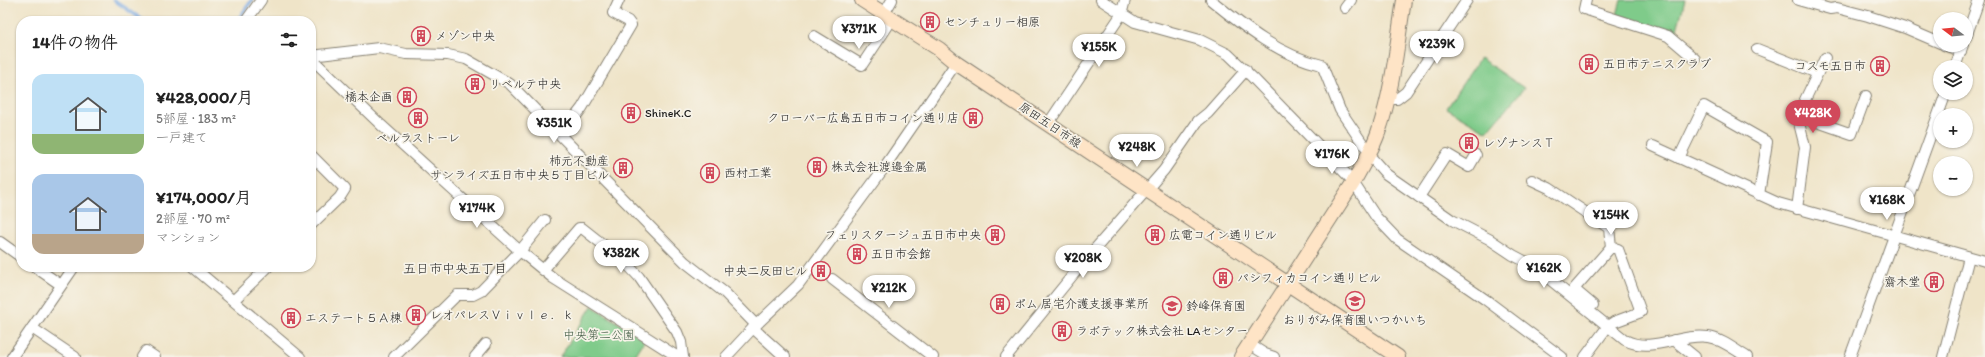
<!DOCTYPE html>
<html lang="ja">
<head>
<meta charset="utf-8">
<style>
	:root { --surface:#fff; --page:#f2f2f2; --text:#222; --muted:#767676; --accent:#d1495b }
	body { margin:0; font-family:Itim,"Klee One",sans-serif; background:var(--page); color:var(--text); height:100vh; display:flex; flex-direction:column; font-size:15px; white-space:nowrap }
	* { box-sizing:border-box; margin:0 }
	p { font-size:13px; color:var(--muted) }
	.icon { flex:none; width:22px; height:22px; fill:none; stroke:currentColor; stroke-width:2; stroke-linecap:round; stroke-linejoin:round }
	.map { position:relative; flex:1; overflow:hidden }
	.sheet { position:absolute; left:16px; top:16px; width:300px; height:256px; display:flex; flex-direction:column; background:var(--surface); border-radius:16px; box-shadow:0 1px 3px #0004 }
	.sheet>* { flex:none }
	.needle { width:26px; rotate:286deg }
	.buttons { position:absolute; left:1933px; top:12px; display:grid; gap:8px }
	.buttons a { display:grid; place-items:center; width:40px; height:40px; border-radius:50%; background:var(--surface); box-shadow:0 1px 3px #0004; font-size:20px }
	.price { position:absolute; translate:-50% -34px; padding:0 9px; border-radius:14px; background:#fff; color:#222; font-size:13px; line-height:26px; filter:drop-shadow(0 1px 2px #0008) }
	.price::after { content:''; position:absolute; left:50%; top:24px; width:12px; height:9px; margin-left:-6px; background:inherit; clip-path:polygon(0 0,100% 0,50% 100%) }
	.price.selected { background:var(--accent); color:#fff }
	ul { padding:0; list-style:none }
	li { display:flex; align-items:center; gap:12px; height:100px; padding:0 16px }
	li span { display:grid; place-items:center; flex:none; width:112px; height:80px; border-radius:12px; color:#555 }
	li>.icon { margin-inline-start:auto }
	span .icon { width:48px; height:48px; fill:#fffc; stroke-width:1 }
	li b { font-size:17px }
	h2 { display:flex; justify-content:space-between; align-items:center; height:48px; padding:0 16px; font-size:17px }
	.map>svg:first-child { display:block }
	.green { fill:#7fcb8a; stroke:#4e7453 }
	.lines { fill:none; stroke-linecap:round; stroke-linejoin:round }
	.stream { stroke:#78a8e2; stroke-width:3.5 }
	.street-casing { stroke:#868072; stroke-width:12 }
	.secondary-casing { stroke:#868072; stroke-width:16 }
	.street { stroke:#fff; stroke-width:10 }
	.secondary { stroke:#fee4c6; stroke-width:14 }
	.labels { text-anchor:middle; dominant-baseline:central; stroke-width:3.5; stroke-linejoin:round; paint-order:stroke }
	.poi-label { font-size:12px; fill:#1c1c1c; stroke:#f7f3e8; text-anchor:start }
	.street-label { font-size:12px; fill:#1c1c1c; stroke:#f7f3e8 }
	.park-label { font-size:12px; fill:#3f5942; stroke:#f7f3e8 }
	.neighbourhood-label { font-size:13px; fill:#1c1c1c; stroke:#f7f3e8 }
</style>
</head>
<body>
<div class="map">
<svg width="1985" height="357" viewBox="0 0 1985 357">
	<rect width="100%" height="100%" fill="#f7f3e8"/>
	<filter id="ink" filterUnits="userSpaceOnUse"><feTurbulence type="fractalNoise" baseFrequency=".025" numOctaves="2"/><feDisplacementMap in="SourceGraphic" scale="8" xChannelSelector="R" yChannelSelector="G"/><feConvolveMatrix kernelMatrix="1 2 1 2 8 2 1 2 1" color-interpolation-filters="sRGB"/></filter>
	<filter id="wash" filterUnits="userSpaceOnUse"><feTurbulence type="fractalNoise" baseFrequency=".012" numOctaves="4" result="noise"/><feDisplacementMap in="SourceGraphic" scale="16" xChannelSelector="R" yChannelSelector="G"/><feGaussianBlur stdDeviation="0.9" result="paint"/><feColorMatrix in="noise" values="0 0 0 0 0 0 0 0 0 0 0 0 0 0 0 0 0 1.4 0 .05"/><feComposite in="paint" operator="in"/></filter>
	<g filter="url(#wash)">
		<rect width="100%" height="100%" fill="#efe4c8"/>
		<!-- green -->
		<g class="green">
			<polygon points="1621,0 1685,0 1676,33 1617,15"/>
			<polygon points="1480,58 1524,88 1487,132 1446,108"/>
			<polygon points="592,306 645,340 634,357 560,357"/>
		</g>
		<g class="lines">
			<!-- stream -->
			<g class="stream">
				<polyline points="114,0 144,21"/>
				<polyline points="237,21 252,0"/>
			</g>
		</g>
	</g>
	<g filter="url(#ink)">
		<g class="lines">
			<defs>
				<g id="street">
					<polyline points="1101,0 1135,22 1200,40 1228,54 1253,78 1351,179 1376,217 1397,239 1486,300 1562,357"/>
					<path d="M1211,0C1244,27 1280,56 1322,65L1340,110L1363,144L1370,151"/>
					<polyline points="1586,0 1584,9 1668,36 1695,59"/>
					<polyline points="1798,0 1830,9 1837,8 1868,16 1905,28 1940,43"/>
					<polyline points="1345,8 1351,0"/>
					<polyline points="884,14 892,0"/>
					<polyline points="246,21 261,0"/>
					<polyline points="814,36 862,65 893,18"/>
					<polyline points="1966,37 1979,0"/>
					<polyline points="1944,45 1961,51"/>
					<polyline points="1757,49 1817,73"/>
					<polyline points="311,56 379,48 406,54 448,55 466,59 510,84 672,249 685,262 725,293 756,325"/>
					<polyline points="311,58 381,125 520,251 553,278 678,357"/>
					<polyline points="1955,67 1963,45"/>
					<polyline points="1388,99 1397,99 1406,92 1467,0"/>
					<polyline points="1800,116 1852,134 1866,96"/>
					<polyline points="1048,124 1121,15 1125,0"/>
					<polyline points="561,135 582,108 631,25 628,21 613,13 619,0"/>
					<polyline points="1653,146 1778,203 1985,261"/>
					<polyline points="311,155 345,189 340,197 311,225"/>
					<path d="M1369,155L1386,174L1452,220L1489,239L1513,255L1532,265L1625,340C1652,354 1680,333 1708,337C1722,339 1735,350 1747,357"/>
					<polyline points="1679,158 1704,106 1767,142 1759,195"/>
					<polyline points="1532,180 1549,188 1609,228 1611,247"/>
					<polyline points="1419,197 1447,154 1469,167 1476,155"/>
					<polyline points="1797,209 1805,147 1799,123 1803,104 1825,58"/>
					<polyline points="0,242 21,257"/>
					<polyline points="35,267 61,285"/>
					<polyline points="193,267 300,357"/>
					<polyline points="543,270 579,228 582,228 625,262 639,277 677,332 681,342 683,357"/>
					<polyline points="832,279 933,357"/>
					<polyline points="234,300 268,267"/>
					<polyline points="32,328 75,357"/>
					<polyline points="753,328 785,357"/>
					<polyline points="1674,340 1695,357"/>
					<polyline points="1249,344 1265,354 1274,357"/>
					<polyline points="12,357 74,267"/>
					<polyline points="142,357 146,351 155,357"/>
					<polyline points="394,357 457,295 473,295 481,291 520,251 545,220"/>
					<polyline points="475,357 486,344"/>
					<polyline points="726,357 753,328 798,285 881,172 956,63"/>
					<polyline points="1006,357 1081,265 1164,170 1198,121 1208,113 1246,70"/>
					<polyline points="1585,357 1608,326 1614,322 1641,312 1618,249 1611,247 1574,289 1593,305"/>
					<polyline points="1850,357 1946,93"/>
					<polyline points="1943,357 1969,257"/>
				</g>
				<g id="secondary">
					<polyline points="862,0 939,49 956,63 1398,357"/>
					<path d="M1241,357L1353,183C1362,166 1372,150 1378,133C1393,90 1397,44 1404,0"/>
				</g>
			</defs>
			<!-- street casing -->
			<use href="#street" class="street-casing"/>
			<!-- secondary casing -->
			<use href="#secondary" class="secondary-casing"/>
			<!-- street -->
			<use href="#street" class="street"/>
			<!-- secondary -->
			<use href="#secondary" class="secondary"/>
		</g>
	</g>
	<!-- icons -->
	<defs>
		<symbol id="building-ring" viewBox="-11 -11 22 22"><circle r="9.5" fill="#f7f3e8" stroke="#d1495b" stroke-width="1.5"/><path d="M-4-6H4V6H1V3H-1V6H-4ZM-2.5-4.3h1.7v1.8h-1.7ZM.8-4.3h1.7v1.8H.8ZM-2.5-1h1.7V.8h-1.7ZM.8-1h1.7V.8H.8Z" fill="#d1495b"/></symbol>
		<symbol id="school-ring" viewBox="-11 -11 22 22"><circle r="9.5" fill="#f7f3e8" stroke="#d1495b" stroke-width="1.5"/><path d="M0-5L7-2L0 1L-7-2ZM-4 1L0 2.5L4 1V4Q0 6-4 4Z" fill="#d1495b"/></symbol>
	</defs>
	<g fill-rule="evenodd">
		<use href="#building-ring" x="919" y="11" width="22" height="22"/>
		<use href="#building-ring" x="410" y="25" width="22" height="22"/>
		<use href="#building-ring" x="1578" y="53" width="22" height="22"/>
		<use href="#building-ring" x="1869" y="55" width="22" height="22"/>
		<use href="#building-ring" x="464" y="73" width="22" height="22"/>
		<use href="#building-ring" x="396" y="86" width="22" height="22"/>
		<use href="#building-ring" x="620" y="102" width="22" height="22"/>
		<use href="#building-ring" x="407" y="107" width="22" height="22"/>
		<use href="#building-ring" x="962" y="107" width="22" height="22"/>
		<use href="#building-ring" x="1458" y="132" width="22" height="22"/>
		<use href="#building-ring" x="806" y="156" width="22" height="22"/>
		<use href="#building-ring" x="612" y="157" width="22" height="22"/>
		<use href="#building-ring" x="699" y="162" width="22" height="22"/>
		<use href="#building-ring" x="984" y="224" width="22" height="22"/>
		<use href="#building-ring" x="1144" y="224" width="22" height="22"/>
		<use href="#building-ring" x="846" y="243" width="22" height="22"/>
		<use href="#building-ring" x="810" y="260" width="22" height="22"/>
		<use href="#building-ring" x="1212" y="267" width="22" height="22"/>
		<use href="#building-ring" x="1923" y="271" width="22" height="22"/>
		<use href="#school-ring" x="1344" y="290" width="22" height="22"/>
		<use href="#building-ring" x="989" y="293" width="22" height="22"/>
		<use href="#school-ring" x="1161" y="295" width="22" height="22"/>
		<use href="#building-ring" x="405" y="304" width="22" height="22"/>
		<use href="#building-ring" x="280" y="307" width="22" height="22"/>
		<use href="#building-ring" x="1051" y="320" width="22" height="22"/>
	</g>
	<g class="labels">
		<!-- poi labels -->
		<g class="poi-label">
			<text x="944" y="22">センチュリー相原</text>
			<text x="435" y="36">メゾン中央</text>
			<text x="1603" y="64">五日市テニスクラブ</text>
			<text x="1866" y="66" text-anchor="end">コスモ五日市</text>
			<text x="489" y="84">リベルテ中央</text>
			<text x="393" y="97" text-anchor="end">橋本企画</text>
			<text x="645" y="113">ShineK.C</text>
			<text x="959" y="118" text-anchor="end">クローバー広島五日市コイン通り店</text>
			<text x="418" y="138" text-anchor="middle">ベルラストーレ</text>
			<text x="1483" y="143">レゾナンスＴ</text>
			<text x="609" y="161" text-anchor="end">柿元不動産<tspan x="609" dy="14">サンライズ五日市中央５丁目ビル</tspan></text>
			<text x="831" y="167">株式会社渡邉金属</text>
			<text x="724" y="173">西村工業</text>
			<text x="981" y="235" text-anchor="end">フェリスタージュ五日市中央</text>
			<text x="1169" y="235">広電コイン通りビル</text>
			<text x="871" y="254">五日市会館</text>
			<text x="807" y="271" text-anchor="end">中央二反田ビル</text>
			<text x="1237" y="278">パシフィカコイン通りビル</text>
			<text x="1920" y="282" text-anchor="end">齋木堂</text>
			<text x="1014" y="304">ポム 居宅介護支援事業所</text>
			<text x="1186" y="306">鈴峰保育園</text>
			<text x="430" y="315">レオパレスＶｉｖｌｅ．ｋ</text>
			<text x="305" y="318">エステート５Ａ棟</text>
			<text x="1355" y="320" text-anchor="middle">おりがみ保育園いつかいち</text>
			<text x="1076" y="331">ラボテック株式会社 LAセンター</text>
		</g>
		<!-- street labels -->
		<g class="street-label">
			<text transform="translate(1050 125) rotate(34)">原田五日市線</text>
		</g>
		<!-- park labels -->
		<g class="park-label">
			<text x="599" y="335">中央第二公園</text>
		</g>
		<!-- neighbourhood labels -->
		<g class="neighbourhood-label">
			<text x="455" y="268">五日市中央五丁目</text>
		</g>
	</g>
</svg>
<div class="buttons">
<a><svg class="needle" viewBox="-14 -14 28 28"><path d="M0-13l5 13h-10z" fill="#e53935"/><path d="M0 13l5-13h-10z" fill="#767676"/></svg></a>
<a><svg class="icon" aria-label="layers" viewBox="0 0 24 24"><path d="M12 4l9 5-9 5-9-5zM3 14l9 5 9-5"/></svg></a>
<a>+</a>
<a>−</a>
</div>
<b class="price" style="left:859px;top:50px">¥371K</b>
<b class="price" style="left:1437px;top:65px">¥239K</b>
<b class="price" style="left:1099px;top:68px">¥155K</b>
<b class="price selected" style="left:1813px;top:134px">¥428K</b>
<b class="price" style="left:554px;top:144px">¥351K</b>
<b class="price" style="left:1137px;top:168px">¥248K</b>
<b class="price" style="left:1332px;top:175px">¥176K</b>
<b class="price" style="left:1887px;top:221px">¥168K</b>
<b class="price" style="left:477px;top:229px">¥174K</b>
<b class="price" style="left:1611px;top:236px">¥154K</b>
<b class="price" style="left:621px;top:274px">¥382K</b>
<b class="price" style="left:1083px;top:279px">¥208K</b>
<b class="price" style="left:1544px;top:289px">¥162K</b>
<b class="price" style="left:889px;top:309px">¥212K</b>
<section class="sheet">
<h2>14件の物件<svg class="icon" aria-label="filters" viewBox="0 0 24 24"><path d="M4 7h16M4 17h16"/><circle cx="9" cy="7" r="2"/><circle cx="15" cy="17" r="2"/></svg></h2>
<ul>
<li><span style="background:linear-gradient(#bfe0f5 75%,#8fb573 0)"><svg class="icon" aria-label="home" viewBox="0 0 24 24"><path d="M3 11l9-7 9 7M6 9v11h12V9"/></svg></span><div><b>¥428,000/月</b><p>5部屋 · 183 m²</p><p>一戸建て</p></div></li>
<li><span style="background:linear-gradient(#a9c7e8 75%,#b9a48a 0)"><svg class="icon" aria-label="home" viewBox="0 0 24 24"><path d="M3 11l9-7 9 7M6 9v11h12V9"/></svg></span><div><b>¥174,000/月</b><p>2部屋 · 70 m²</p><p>マンション</p></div></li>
</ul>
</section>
</div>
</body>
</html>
